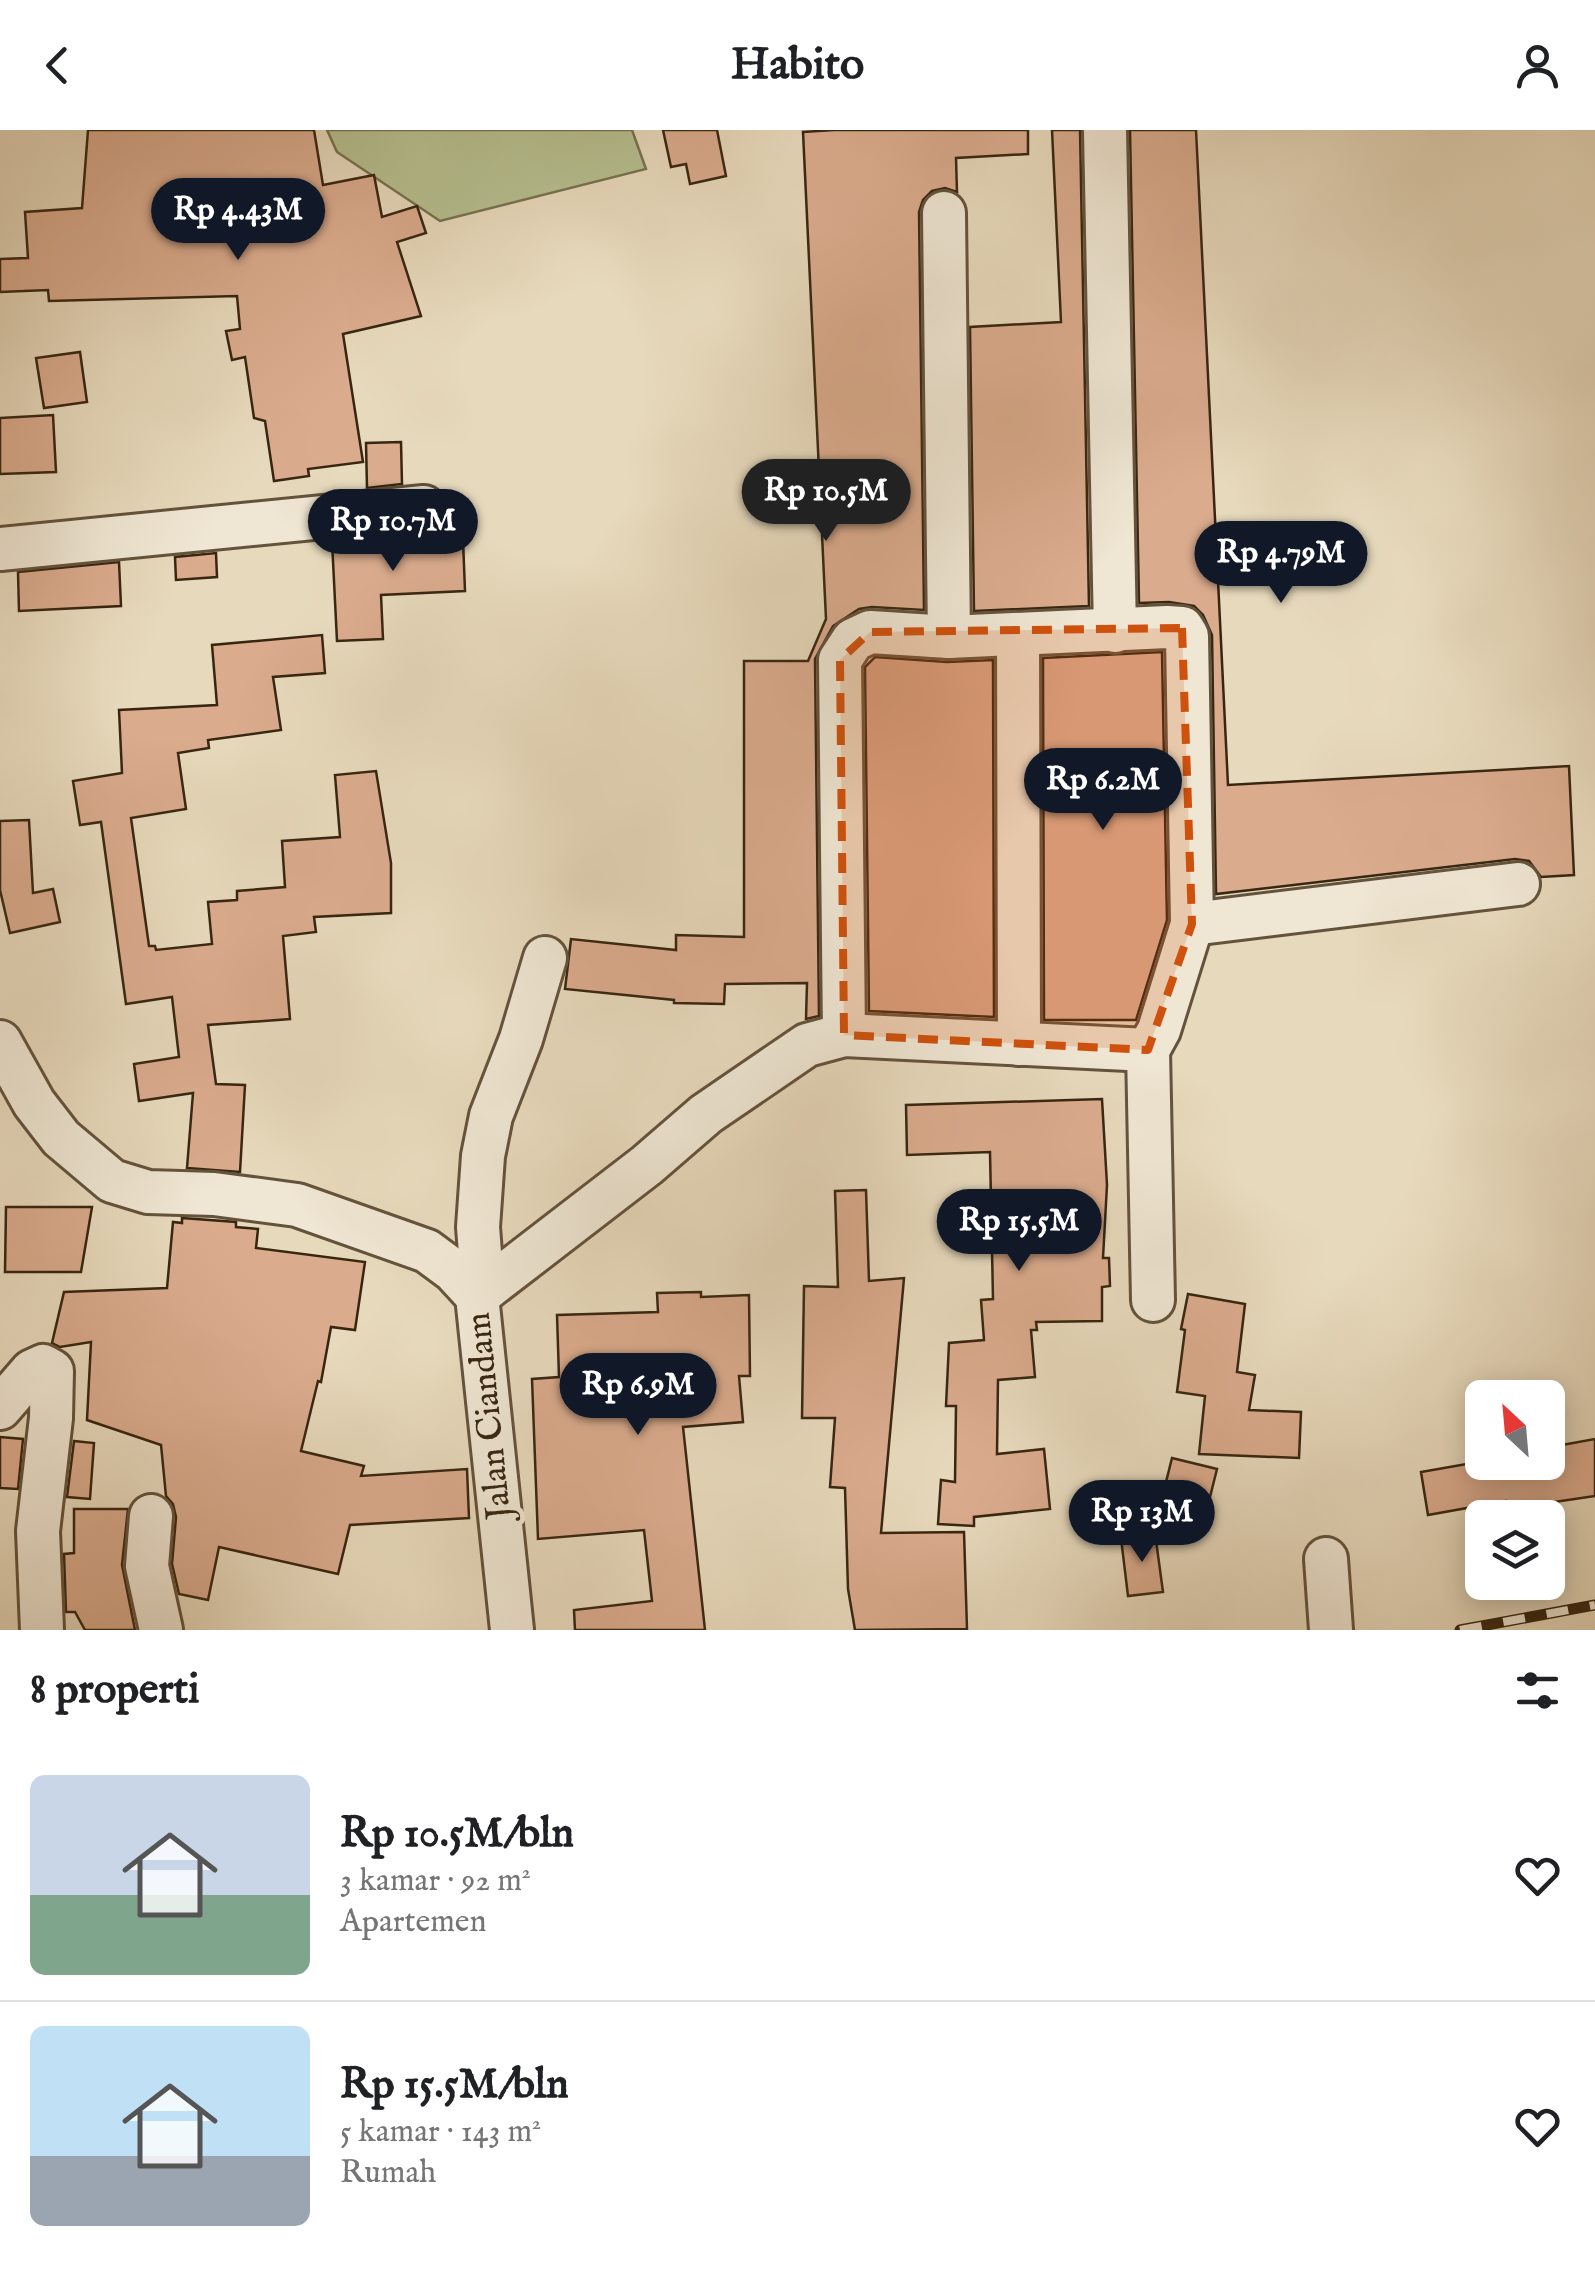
<!DOCTYPE html>
<html lang="id">
<head>
<meta charset="utf-8">
<style>
	:root { --surface:#fff; --page:#f6f6f6; --text:#202124; --muted:#757577; --line:#e0e0e0; --accent:#111827 }
	body { margin:0; font-family:"IM FELL English",serif; background:var(--page); color:var(--text); height:100vh; display:flex; flex-direction:column; font-size:38px; white-space:nowrap }
	* { box-sizing:border-box; margin:0 }
	p { font-size:32px; color:var(--muted) }
	.icon { flex:none; width:55px; height:55px; fill:none; stroke:currentColor; stroke-width:2; stroke-linecap:round; stroke-linejoin:round }
	.map { position:relative; height:1500px; overflow:hidden }
	.details { display:flex; flex-direction:column; background:var(--surface); flex:1 }
	.details>* { flex:none }
	.needle { width:65px; rotate:334deg }
	.controls { position:absolute; left:1465px; top:1250px; display:grid; gap:20px }
	.controls a { display:grid; place-items:center; width:100px; height:100px; border-radius:15px; background:var(--surface); box-shadow:0 5px 25px #0003; font-size:50px }
	.price { position:absolute; translate:-50% -85px; padding:0 22px; border-radius:35px; background:var(--accent); color:#fff; font-size:32px; line-height:65px; filter:drop-shadow(0 2px 5px #0008) }
	.price::after { content:''; position:absolute; left:50%; top:60px; width:30px; height:22px; margin-left:-15px; background:inherit; clip-path:polygon(0 0,100% 0,50% 100%) }
	.price.selected { background:#222; color:#fff }
	ul { padding:0; list-style:none }
	li { display:flex; align-items:center; gap:30px; height:250px; padding:0 30px }
	li+li { border-top:2px solid var(--line) }
	li span { display:grid; place-items:center; flex:none; width:280px; height:200px; border-radius:15px; color:#555 }
	li>.icon { margin-inline-start:auto }
	span .icon { width:120px; height:120px; fill:#fffc; stroke-width:1 }
	li b { font-size:42px }
	h2 { display:flex; justify-content:space-between; align-items:center; height:120px; padding:0 30px; font-size:42px }
	header { display:flex; justify-content:space-between; align-items:center; height:130px; padding:0 30px; background:var(--surface); font-size:45px; font-weight:800 }
	.map>svg:first-child { display:block }
	.green { fill:#b6bf90; stroke:#777250; stroke-width:2.5 }
	.building { fill:#daab8d; stroke:#382611; stroke-width:2.5 }
	.lines { fill:none; stroke-linecap:round; stroke-linejoin:round }
	.minor-casing { stroke:#64533c; stroke-width:48 }
	.minor { stroke:#efe6d3; stroke-width:42 }
	.rail-casing { stroke:#382611; stroke-width:11 }
	.rail { stroke:#efe6d3; stroke-width:8; stroke-dasharray:22; stroke-linecap:butt }
	.marked { fill:#ce510d; fill-opacity:0.2; stroke:#ce510d; stroke-width:8; stroke-dasharray:20 12; stroke-linejoin:round }
	.labels { text-anchor:middle; dominant-baseline:central; stroke-width:10; stroke-linejoin:round; paint-order:stroke }
	.street-label { font-size:35px; fill:#382611; stroke:#efe6d3 }
</style>
</head>
<body>
<header><svg class="icon" aria-label="back" viewBox="0 0 24 24"><path d="M15 5l-7 7 7 7"/></svg>Habito<svg class="icon" aria-label="person" viewBox="0 0 24 24"><circle cx="12" cy="8" r="4"/><path d="M4 21q1-7 8-7t8 7"/></svg></header>
<div class="map">
<svg width="1595" height="1500" viewBox="0 0 1595 1500">
	<rect width="100%" height="100%" fill="#e7d9bc"/>
	<filter id="stains"><feTurbulence type="fractalNoise" baseFrequency=".002" numOctaves="4"/><feColorMatrix values="0 0 0 0 .2 0 0 0 0 .09 0 0 0 0 .02 0 0 0 .5 -.17"/></filter>
	<radialGradient id="worn" r=".72"><stop offset=".6" stop-color="#630" stop-opacity="0"/><stop offset="1" stop-color="#630" stop-opacity=".3"/></radialGradient>
	<!-- green -->
	<polygon class="green" points="327,0 632,0 646,39 440,91 337,22"/>
	<!-- building -->
	<g class="building">
		<polygon points="88,0 314,0 323,55 374,45 382,87 417,76 426,103 397,112 421,186 343,204 363,332 308,339 309,346 274,351 265,291 254,288 245,227 232,230 226,201 240,199 237,166 49,171 48,160 0,162 0,129 28,128 25,82 82,78"/>
		<polygon points="663,0 717,0 726,46 690,54 686,34 671,37"/>
		<polygon points="834,0 1028,0 1028,24 956,28 957,62 945,58 932,61 923,70 919,82 924,480 872,477 859,479 833,496 815,529 819,886 806,889 807,853 725,854 724,874 674,873 674,870 565,859 571,809 676,820 676,805 744,807 744,531 808,531 826,489 803,2"/>
		<polygon points="1052,0 1080,0 1089,476 974,481 970,197 1061,192"/>
		<polygon points="1130,0 1196,0 1228,655 1569,636 1574,745 1541,747 1529,731 1515,729 1216,764 1212,505 1203,485 1194,476 1169,472 1139,473"/>
		<polygon points="80,222 87,272 44,278 36,228"/>
		<polygon points="53,285 56,342 0,344 0,288"/>
		<polygon points="401,312 402,354 367,358 366,313"/>
		<polygon points="462,384 465,461 381,465 383,509 337,511 332,411 426,402 439,397 447,385"/>
		<polygon points="216,423 217,447 176,450 175,427"/>
		<polygon points="119,432 121,476 19,481 18,442"/>
		<polygon points="322,505 325,543 273,547 281,600 208,610 209,618 178,623 186,679 131,688 149,816 155,816 156,820 212,814 208,772 237,770 237,761 285,757 282,711 340,707 335,645 376,641 391,733 391,783 314,787 316,802 283,806 290,889 208,895 216,954 245,955 240,1042 187,1038 193,963 139,971 134,934 179,927 172,867 126,874 101,692 80,695 73,651 122,643 119,580 217,575 212,515"/>
		<polygon points="1162,522 1167,790 1136,890 1044,890 1043,528"/>
		<polygon points="875,527 947,532 993,530 994,887 869,881 865,537"/>
		<polygon points="29,690 33,763 53,759 60,792 10,803 0,760 0,691"/>
		<polygon points="1102,969 1107,1055 1103,1128 1109,1128 1110,1156 1102,1157 1102,1191 1036,1192 1037,1200 1031,1200 1035,1247 998,1250 997,1324 1044,1319 1050,1379 974,1387 974,1396 938,1394 941,1350 955,1352 956,1276 946,1276 949,1213 984,1210 981,1170 993,1169 990,1022 907,1025 906,975"/>
		<polygon points="866,1060 869,1151 904,1148 881,1403 964,1402 967,1499 855,1500 848,1459 845,1358 830,1357 835,1288 802,1288 804,1156 838,1157 835,1061"/>
		<polygon points="6,1077 92,1077 81,1142 5,1142"/>
		<polygon points="182,1088 236,1092 236,1097 258,1099 256,1118 365,1132 355,1200 331,1197 321,1252 318,1251 301,1321 364,1336 361,1346 467,1339 469,1388 350,1395 338,1444 219,1417 208,1470 179,1464 172,1434 176,1387 173,1374 166,1366 161,1315 87,1290 91,1212 60,1217 52,1213 64,1162 167,1158 173,1092 182,1093"/>
		<polygon points="701,1162 701,1167 749,1165 750,1246 739,1246 743,1292 683,1297 705,1500 575,1500 574,1480 652,1471 644,1400 538,1409 532,1249 559,1247 557,1185 658,1182 657,1163"/>
		<polygon points="1188,1164 1245,1174 1237,1242 1255,1245 1249,1280 1301,1282 1299,1328 1199,1324 1205,1266 1177,1262 1185,1200 1181,1199"/>
		<polygon points="0,1307 23,1309 18,1359 0,1358"/>
		<polygon points="1595,1309 1595,1366 1507,1379 1506,1371 1428,1385 1421,1342 1478,1332 1554,1332 1551,1317"/>
		<polygon points="74,1311 94,1313 90,1369 67,1367"/>
		<polygon points="1172,1328 1217,1339 1209,1371 1164,1360"/>
		<polygon points="74,1379 128,1379 122,1435 135,1500 85,1500 75,1482 66,1482 64,1424 74,1423"/>
		<polygon points="1155,1403 1163,1462 1128,1466 1121,1408"/>
	</g>
	<g class="lines">
		<defs>
			<g id="minor">
				<polyline points="1105,1 1115,501"/>
				<polyline points="944,83 949,507"/>
				<polyline points="0,419 424,377"/>
				<polygon points="1167,497 1182,498 1187,506 1192,794 1159,900 1148,920 844,905 840,530 853,510 870,502 949,507"/>
				<polyline points="1018,504 1019,914"/>
				<polyline points="1192,794 1518,754"/>
				<polyline points="0,912 34,973 61,1008 112,1051 148,1062 214,1064 297,1075 427,1121 454,1141 477,1166 512,1500"/>
				<polyline points="1148,920 1153,1170"/>
				<polyline points="483,1162 478,1097 483,1026 491,986 521,909 545,828"/>
				<polyline points="477,1166 647,1035 706,984 807,915 844,905"/>
				<polyline points="0,1278 32,1241 43,1236 52,1241 51,1288 38,1401 42,1500"/>
				<polyline points="151,1386 147,1436 161,1500"/>
				<polyline points="1326,1429 1331,1500"/>
			</g>
		</defs>
		<!-- minor casing -->
		<use href="#minor" class="minor-casing"/>
		<!-- minor -->
		<use href="#minor" class="minor"/>
		<defs>
			<polyline id="rail" points="1460,1500 1595,1475"/>
		</defs>
		<!-- rail casing -->
		<use href="#rail" class="rail-casing"/>
		<!-- rail -->
		<use href="#rail" class="rail"/>
	</g>
	<!-- marked area -->
	<path class="marked" d="M1182,498L1192,794L1148,920L844,905L840,530L870,502Z"/>
	<g class="labels">
		<!-- street labels -->
		<g class="street-label">
			<text transform="translate(490 1286) rotate(-96)">Jalan Ciandam</text>
		</g>
	</g>
	<rect width="100%" height="100%" filter="url(#stains)"/>
	<rect width="100%" height="100%" fill="url(#worn)"/>
</svg>
<div class="controls">
<a><svg class="needle" viewBox="-14 -14 28 28"><path d="M0-13l5 13h-10z" fill="#e53935"/><path d="M0 13l5-13h-10z" fill="#757577"/></svg></a>
<a><svg class="icon" aria-label="layers" viewBox="0 0 24 24"><path d="M12 4l9 5-9 5-9-5zM3 14l9 5 9-5"/></svg></a>
</div>
<b class="price" style="left:238px;top:133px">Rp 4.43M</b>
<b class="price selected" style="left:826px;top:414px">Rp 10.5M</b>
<b class="price" style="left:393px;top:444px">Rp 10.7M</b>
<b class="price" style="left:1281px;top:476px">Rp 4.79M</b>
<b class="price" style="left:1103px;top:703px">Rp 6.2M</b>
<b class="price" style="left:1019px;top:1144px">Rp 15.5M</b>
<b class="price" style="left:638px;top:1308px">Rp 6.9M</b>
<b class="price" style="left:1142px;top:1435px">Rp 13M</b>
</div>
<section class="details">
<h2>8 properti<svg class="icon" aria-label="filters" viewBox="0 0 24 24"><path d="M4 7h16M4 17h16"/><circle cx="9" cy="7" r="2"/><circle cx="15" cy="17" r="2"/></svg></h2>
<ul>
<li><span style="background:linear-gradient(#c9d6e8 60%,#7fa58c 0)"><svg class="icon" aria-label="home" viewBox="0 0 24 24"><path d="M3 11l9-7 9 7M6 9v11h12V9"/></svg></span><div><b>Rp 10.5M/bln</b><p>3 kamar · 92 m²</p><p>Apartemen</p></div><svg class="icon" aria-label="heart" viewBox="0 0 24 24"><path d="M12 20l-8-8c-3-5 5-10 8-4 3-6 11-1 8 4z"/></svg></li>
<li><span style="background:linear-gradient(#bfe0f5 65%,#9aa5b1 0)"><svg class="icon" aria-label="home" viewBox="0 0 24 24"><path d="M3 11l9-7 9 7M6 9v11h12V9"/></svg></span><div><b>Rp 15.5M/bln</b><p>5 kamar · 143 m²</p><p>Rumah</p></div><svg class="icon" aria-label="heart" viewBox="0 0 24 24"><path d="M12 20l-8-8c-3-5 5-10 8-4 3-6 11-1 8 4z"/></svg></li>
</ul>
</section>
</body>
</html>
